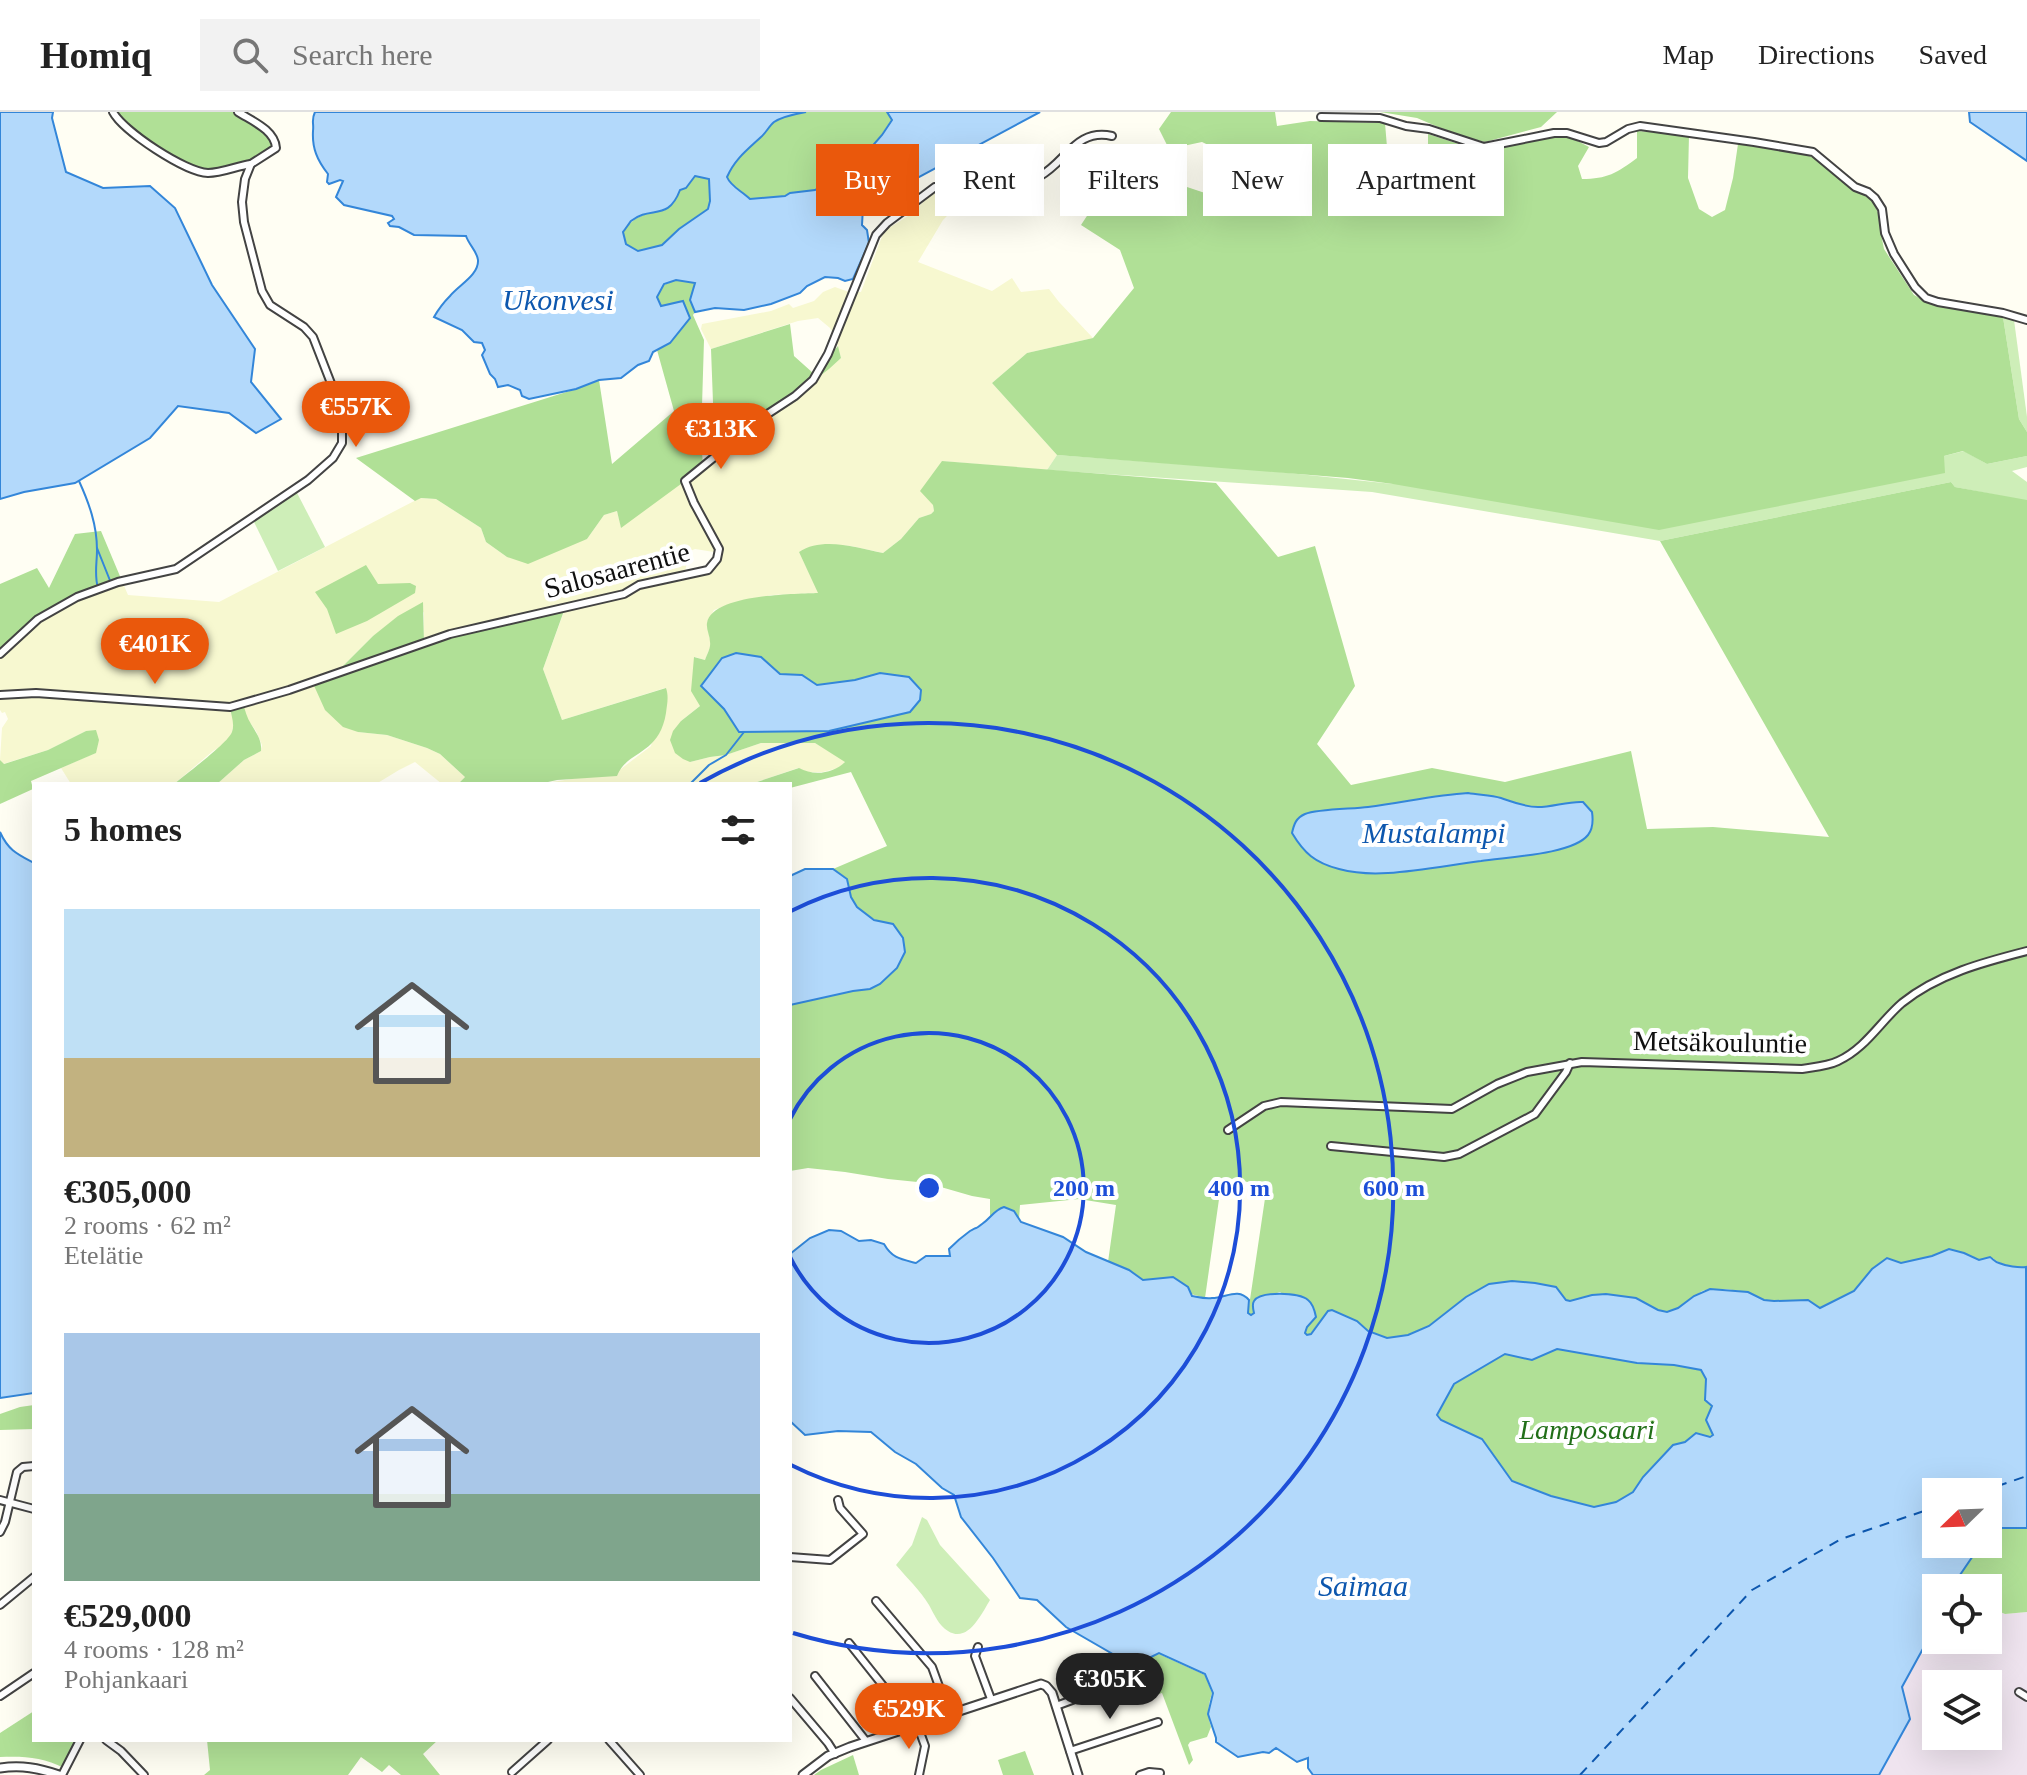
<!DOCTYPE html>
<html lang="en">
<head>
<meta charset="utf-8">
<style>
	:root { --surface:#fff; --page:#f2f2f2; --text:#222; --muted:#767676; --line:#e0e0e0; --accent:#ea580c }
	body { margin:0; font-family:"Times New Roman",serif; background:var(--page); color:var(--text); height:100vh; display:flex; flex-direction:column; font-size:30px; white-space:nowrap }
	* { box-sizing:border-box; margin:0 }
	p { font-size:26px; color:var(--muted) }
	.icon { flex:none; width:44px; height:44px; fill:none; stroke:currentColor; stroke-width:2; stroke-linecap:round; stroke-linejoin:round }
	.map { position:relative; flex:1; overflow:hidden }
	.side { position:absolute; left:32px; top:670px; width:760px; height:960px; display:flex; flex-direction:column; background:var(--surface); border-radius:0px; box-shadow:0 8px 32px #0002 }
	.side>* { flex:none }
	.hud { position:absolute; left:816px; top:32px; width:760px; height:72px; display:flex; gap:16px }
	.needle { width:52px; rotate:247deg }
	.tools { position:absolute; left:1922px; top:1366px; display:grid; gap:16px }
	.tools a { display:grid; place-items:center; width:80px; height:80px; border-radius:0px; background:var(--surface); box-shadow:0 8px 32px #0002; font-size:40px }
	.price { position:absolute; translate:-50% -68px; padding:0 18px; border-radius:28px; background:var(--accent); color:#fff; font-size:26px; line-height:52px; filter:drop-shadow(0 2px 4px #0008) }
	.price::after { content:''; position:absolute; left:50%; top:48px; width:24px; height:18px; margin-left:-12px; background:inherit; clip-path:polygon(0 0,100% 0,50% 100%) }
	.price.selected { background:#222; color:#fff }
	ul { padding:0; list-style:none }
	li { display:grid; align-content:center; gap:16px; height:424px; padding:0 32px }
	li span { display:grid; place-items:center; height:248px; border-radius:0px; color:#555 }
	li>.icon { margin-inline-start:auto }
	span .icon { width:144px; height:144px; fill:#fffc; stroke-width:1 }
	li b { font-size:34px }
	h2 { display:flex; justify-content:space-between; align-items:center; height:96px; padding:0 32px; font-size:34px }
	.pill { padding:0 28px; border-radius:0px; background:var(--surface); box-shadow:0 8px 32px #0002; font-size:28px; line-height:72px }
	.pill.selected { background:var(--accent); color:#fff }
	header { display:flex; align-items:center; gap:48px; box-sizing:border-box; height:112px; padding:0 40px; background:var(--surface); border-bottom:2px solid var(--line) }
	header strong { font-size:38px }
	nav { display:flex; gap:44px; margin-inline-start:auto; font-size:28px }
	.search { width:560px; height:72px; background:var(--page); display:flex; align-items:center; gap:20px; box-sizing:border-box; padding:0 28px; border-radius:0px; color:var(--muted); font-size:30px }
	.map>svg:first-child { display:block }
	.industrial { fill:#efe4ef; fill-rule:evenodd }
	.farmland { fill:#f7f8d0; fill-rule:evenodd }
	.green { fill:#ceeeb8 }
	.forest { fill:#b0e096 }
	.water { fill:#b3d9fb; stroke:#3386d9; stroke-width:2; fill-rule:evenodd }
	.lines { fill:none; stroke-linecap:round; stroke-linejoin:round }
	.stream { stroke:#3386d9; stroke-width:2 }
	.ferry { stroke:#0d57ae; stroke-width:2; stroke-dasharray:10 8; stroke-linecap:butt }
	.minor-casing { stroke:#434343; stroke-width:10 }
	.tertiary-casing { stroke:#434343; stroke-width:11 }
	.minor { stroke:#fff; stroke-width:6 }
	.tertiary { stroke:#fff; stroke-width:7 }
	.ring { fill:none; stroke:#1d4ed8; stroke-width:4 }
	.labels { text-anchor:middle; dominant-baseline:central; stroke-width:8; stroke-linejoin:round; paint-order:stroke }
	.street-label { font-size:28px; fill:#101010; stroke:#fff }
	.park-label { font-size:28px; font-style:italic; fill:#226f19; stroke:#fff }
	.water-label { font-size:30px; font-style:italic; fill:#0d57ae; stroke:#fff }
	.centre { fill:#1d4ed8; stroke:#fff; stroke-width:4 }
	.ring-label { font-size:24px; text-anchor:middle; font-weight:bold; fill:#1d4ed8; stroke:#fff; stroke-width:8; stroke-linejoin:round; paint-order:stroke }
</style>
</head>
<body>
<header>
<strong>Homiq</strong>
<div class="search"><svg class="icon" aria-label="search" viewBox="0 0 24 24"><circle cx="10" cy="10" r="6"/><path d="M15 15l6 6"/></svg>Search here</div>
<nav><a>Map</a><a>Directions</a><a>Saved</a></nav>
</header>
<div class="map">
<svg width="2027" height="1663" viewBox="0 0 2027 1663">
	<rect width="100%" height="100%" fill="#fffef3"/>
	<!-- industrial -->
	<path class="industrial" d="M1988,1495L2005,1502L2027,1500V1663H1879L1910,1607L1902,1575L1936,1513V1528H1988ZM1936,1572H1988V1624H1936Z"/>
	<!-- farmland -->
	<path class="farmland" d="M946,78L965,88L967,93L951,100L943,108L918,150L992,179L1012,166L1021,180L1049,177L1059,190L1093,226L1027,241L992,271L1057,343L1047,358L942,349L933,393L934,399L931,402L919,406L901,427L883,441L851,434L826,432L799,440L819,481L772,483L733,491L714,498L707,511L711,533L705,548L695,545L701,593L681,609L690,650L710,645L726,643L761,631H815L846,649L839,656L823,660H807L798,656L751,672H539L617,660L651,634L665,576L562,608L543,557L565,497L424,531V500L373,524L342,555L311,567L358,620L387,623L427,636L440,642L465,665L458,672H442L415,650L399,658L376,672H217L244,648L261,639L262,633L256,619L251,612L230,599L234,608L232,621L225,632L213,639L174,672H71L61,656L95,641L86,619L48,638L3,652L0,648L2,616L8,607L5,600L2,601L0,598V542L50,499L122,469L128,483L219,490L420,386L436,387L481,416L486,430L507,445L587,427L604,403L617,399L621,415L841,246L835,224L830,216L818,206L798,209L711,237L701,217L702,212L771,199L789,192L793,196L814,189L823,180L835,175L849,180H861L884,119L908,104L935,79ZM695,437L714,440L715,448L699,463H685L668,470V467L685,459L690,439Z"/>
	<!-- green -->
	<g class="green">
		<polygon points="2003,205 2014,208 2027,305 2027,320 2019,307"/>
		<polygon points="1964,339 1987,352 2027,344 2027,355 2012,359 2027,370 2027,389 1955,375 1951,370 1660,429 1372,380 1047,358 1057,343 1260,358 1393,372 1944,361 1944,344"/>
		<polygon points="295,377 325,435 278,459 252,406"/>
		<path d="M922,1405L927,1408L940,1433L990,1488C982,1501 968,1532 948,1519C939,1514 934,1502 929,1493C920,1478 907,1466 896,1453L912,1433Z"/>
	</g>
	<!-- forest -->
	<g class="forest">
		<polygon points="113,0 238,0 271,22 276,36 251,52 210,61 165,43 126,17"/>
		<path d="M806,0H887L892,7C873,37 849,63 817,77C807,82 795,79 785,84L749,87C742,78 731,75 727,65C735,48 747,38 761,25C766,21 769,14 774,10C783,4 795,2 806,0Z"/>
		<path d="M1171,0H1275L1277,14L1310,9L1385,11L1387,35L1396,47L1418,44L1428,34V22L1484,40L1551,25L1572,26L1589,35L1578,54L1582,67C1607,67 1617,61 1637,46V19L1689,23L1688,66L1699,97L1712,105L1725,98L1733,66L1738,32L1807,43L1816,47L1853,77L1871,86L1880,105V117L1884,137L1914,183L1931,192L2003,205L2019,307L2027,320V344L1987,352L1963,339L1944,344L1945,361L1659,418L1393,372L1348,366L1057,343L992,271L1027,241L1093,226L1134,176L1120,138L1081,113L1100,84L1138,74H1184L1211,83L1223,40L1202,30L1169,37L1159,17Z"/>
		<polygon points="1323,0 1557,0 1541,15 1485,30 1457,23 1417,6 1380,0"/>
		<path d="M695,64L709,67L710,89L708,97L679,117L662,133L637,139L626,132L623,120C635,103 645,102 665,98L680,77L686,76Z"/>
		<polygon points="676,168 696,171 690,188 695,200 693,203 704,228 701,327 703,353 685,369 621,416 617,399 604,403 587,427 528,452 507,445 486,430 481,416 436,387 421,386 415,389 356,346 576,277 599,268 612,352 674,299 657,238 670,231 672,193 661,194 657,185 664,173"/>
		<polygon points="790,212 794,244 813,261 838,234 841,246 829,257 715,344 711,237"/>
		<path d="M942,349L1216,371L1278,445L1315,434L1355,574L1317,632L1351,673L1432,656L1505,670L1631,639L1647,717L1713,715L1829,725L1660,429L1951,370L1955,375L2027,388V1155C2016,1155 2001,1154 1993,1146L1979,1148L1964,1141L1949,1137L1932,1144L1901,1151L1891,1147L1872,1157L1854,1179L1847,1184L1820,1196L1807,1188H1764L1748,1180L1725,1177H1710L1702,1179L1678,1196L1667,1200L1658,1198L1636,1186L1606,1182L1592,1183L1570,1189L1466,1185L1429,1214L1408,1223L1387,1226L1368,1219L1357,1209L1331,1198L1328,1199L1310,1222L1307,1223L1305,1222L1307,1215L1316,1205L1280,1180L1268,1184L1254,1202L1251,1203L1248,1201L1267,1073L1222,1066L1205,1186L1143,1168L1129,1158L1108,1150L1116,1093L1079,1087L1020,1093L1019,1107L1014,1099L998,1097L990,1105V1087L972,1084L927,1071L888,1067L845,1060L808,1056L790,1059V893L853,879L870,877L893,812C875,809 858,803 851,784C845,768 847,768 833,757L887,734L851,660L790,676V672H751L799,656C813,664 833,662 845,650L815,631H761L726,643L710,645L690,650L683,647L675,641L670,628L673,619L681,609L700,594L691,579L694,545L705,548C707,542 711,536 710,530C710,524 706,517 707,511C712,482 795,482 818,481L799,440C823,424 857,436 883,441L901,427L919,406L931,402L934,399L933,393L920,379Z"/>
		<polygon points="101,419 122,469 50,499 0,542 0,472 37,456 49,476 75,422"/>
		<polygon points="366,453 378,472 410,471 416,474 415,481 367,509 336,522 327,497 315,480"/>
		<path d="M423,490L424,530L565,496L543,557L562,608L666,576C669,585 667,592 666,601C659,644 627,638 617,664L557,668L539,672H458L465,665L440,642L427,636L387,623L358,620L343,615L325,598L311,567L342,555L373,524L398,504Z"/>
		<path d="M243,591C245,598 247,606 251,612C257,622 262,628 261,639L244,648L217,672H174C186,662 228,631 232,620C235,611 231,604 230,595Z"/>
		<polygon points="96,618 99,628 96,641 31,669 33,677 0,692 0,648 4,652 48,638 86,619"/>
		<polygon points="1557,1237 1637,1251 1674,1253 1701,1258 1706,1267 1706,1288 1712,1294 1706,1308 1713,1323 1673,1333 1643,1365 1633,1380 1616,1390 1594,1395 1551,1384 1511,1369 1482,1327 1441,1308 1437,1303 1454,1272 1505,1242 1532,1248"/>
		<polygon points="34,1293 34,1317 0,1318 0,1302 20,1295"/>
		<path d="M2017,1415L2027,1416V1500L2005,1502L1988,1495V1476H1955C1961,1460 1970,1445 1981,1432H1988C1988,1414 2003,1416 2017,1415Z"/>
		<path d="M1108,1540C1124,1549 1143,1549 1159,1542L1205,1563L1212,1581C1208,1594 1207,1602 1211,1615L1207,1625L1190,1630L1188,1633L1193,1648L1189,1653L1162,1581L1142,1587L1135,1567L1121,1573Z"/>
		<path d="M34,1599V1628H78L64,1656C43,1645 23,1644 0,1645V1621Z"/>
		<polygon points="207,1628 438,1628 423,1642 440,1663 401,1663 389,1653 382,1660 361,1645 348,1663 204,1663 210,1658"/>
		<polygon points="1025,1639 1034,1663 1003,1663 998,1648"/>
		<polygon points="853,1643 859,1663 814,1663 821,1658"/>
	</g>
	<!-- water -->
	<g class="water">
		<polygon points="0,0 53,0 52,6 66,60 103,76 150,74 175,96 212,173 255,237 251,270 281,307 256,321 229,301 178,294 150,326 75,371 24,380 0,387"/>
		<path d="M315,0H806C795,2 783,4 774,10C769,14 766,21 761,25C747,38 735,47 727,65C731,75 742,79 750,87L785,84L790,81L815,78L856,53L882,23L892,8L887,0H1040L863,95L862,113L867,118L869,131L853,167L845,169L838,166L825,165L807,174L800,181L771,192L744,198L715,196L695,200L690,188L695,171L676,168L664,172L657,185L661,194L683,189L690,206L670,231L653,240L649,249L638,253L621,266L599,268L576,277L529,287L522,284L520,278L508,273L498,275L495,267L490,262L482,243L485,238L482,231L474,230L462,218L434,205C438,198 444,190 450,184C459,173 479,163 478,148C477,139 469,133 466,124L414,123L399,115L390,114L388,111L394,107L392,104L344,93L336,85L343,69L340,68L329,72L327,70L328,62C317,48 312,36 313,19C314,11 311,8 315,0ZM695,64L709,67L710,89L708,97L679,117L662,133L638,139L626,132L623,120C624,119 630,110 631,109C651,93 668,110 680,78L686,76Z"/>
		<polygon points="1969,0 2027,0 2027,49 1970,10"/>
		<polygon points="736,541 761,545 780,562 802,563 817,573 855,568 880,561 909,565 921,578 920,588 910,600 829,619 739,620 724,597 701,574 722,546"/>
		<path d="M1468,681C1479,683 1491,683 1501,686C1513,690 1524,695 1538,695C1553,695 1568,689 1583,690L1592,700C1593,707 1593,717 1588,723C1572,743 1505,745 1481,749C1450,753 1419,759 1388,761C1373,762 1354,761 1339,757C1315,751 1304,741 1292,721C1294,712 1296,706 1305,702C1318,697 1353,697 1368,695C1402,691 1434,683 1468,681Z"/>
		<path d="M0,720C8,738 17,742 34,751V1281L0,1286Z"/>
		<polygon points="805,757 833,757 847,767 851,785 857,795 874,808 893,812 903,826 905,840 897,856 880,872 870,877 853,879 790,893 790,764"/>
		<path d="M1004,1095L1014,1099L1021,1110L1063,1125L1086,1140L1129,1158L1143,1168L1173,1165L1188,1175L1192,1184C1198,1185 1205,1187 1212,1186C1226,1186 1238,1175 1249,1188L1248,1201L1251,1203L1254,1201C1253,1197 1252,1192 1254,1189C1260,1179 1299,1180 1308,1188C1312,1191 1315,1200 1316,1205L1307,1215L1305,1221L1307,1223L1311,1222L1328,1199L1332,1198L1357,1209L1368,1219L1387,1226L1408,1223L1429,1214L1466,1185L1489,1172L1512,1169L1535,1171L1556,1175L1566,1188L1570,1189L1592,1183L1606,1182L1636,1186L1658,1198L1667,1200L1678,1196L1694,1184L1710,1177L1748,1180L1764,1188L1774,1189L1808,1188L1820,1196L1854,1179L1872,1157L1887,1146L1901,1151L1932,1144L1949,1137L1964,1141L1979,1148L1990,1145C1993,1147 1995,1150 1999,1151C2006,1154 2019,1156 2026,1155L2027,1416H2002L1988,1423V1380H1936V1432H1981L1960,1463L1955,1476H1936V1513L1902,1575L1910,1607L1879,1663H1313L1308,1656V1646L1297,1650L1276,1636L1269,1641L1263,1640L1238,1645L1216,1630V1626L1208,1602L1213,1581L1205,1562L1159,1541L1147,1547L1118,1545L1066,1515L1037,1488L1020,1486L993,1446L961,1405L954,1383L942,1376L916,1352L895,1340L871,1320L838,1319L805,1323L790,1309V1142L810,1126L829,1118L841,1119L859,1129L871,1128L884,1132C892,1146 900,1147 916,1151L926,1144H950L949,1137C955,1131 963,1124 970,1119C980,1113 973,1119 982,1112C991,1106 994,1098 1004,1095ZM1557,1237L1637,1251L1674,1253L1701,1258L1706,1267L1705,1288L1712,1294L1706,1308L1713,1323L1710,1325L1696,1321L1685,1330L1673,1333L1643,1365L1633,1380L1616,1390L1594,1395L1551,1384L1512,1369L1482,1327L1441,1308L1437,1303L1454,1272L1505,1242L1532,1248Z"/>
	</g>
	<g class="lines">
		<!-- stream -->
		<g class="stream">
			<path d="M79,369C89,391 97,413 97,438C97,451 94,463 98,476"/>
			<polyline points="97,436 111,471"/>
			<polyline points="690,672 709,653 726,643 744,620"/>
		</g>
		<!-- ferry -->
		<g class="ferry">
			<polyline points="1980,1380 2027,1364"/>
			<polyline points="1580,1663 1752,1478 1841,1427 1936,1395"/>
		</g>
		<defs>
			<g id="minor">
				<path d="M113,0C123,19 185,60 208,61C222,61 237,54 251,52"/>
				<polyline points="1321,5 1380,6 1406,14 1429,17 1484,35 1554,21 1567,21 1599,31 1606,30 1628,17 1640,14 1754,30 1813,40 1855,75 1868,80 1875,86 1882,97 1885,121 1894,142 1915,175 1926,186 1938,190 2003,201 2027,208"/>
				<path d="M0,542L38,507L77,485L118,470L176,457L308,368L333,346L342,331V313L334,279L313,225L304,215L270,193L262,179L244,110L242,90L245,67L251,52L276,36C275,18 252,9 238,0"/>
				<path d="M0,583L36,581L230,595L289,578L450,522L624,482L639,473L708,458L717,447L719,437L694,391L685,369L766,303L795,284L813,268L828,242L876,123L887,111L935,75C949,73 958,82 970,85C986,89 1026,72 1040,64C1066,50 1076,16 1112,24"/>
				<path d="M1228,1018L1264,994L1281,990L1452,997L1497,972L1527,960L1582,950L1802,957C1814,955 1828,954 1838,949C1866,936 1880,910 1902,891C1938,862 1984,850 2027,839"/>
				<polyline points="1331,1034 1444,1045 1459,1042 1535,1002 1566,960 1570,951"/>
				<polyline points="0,1388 34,1397"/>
				<polyline points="0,1420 5,1410 17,1360 23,1355 34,1354"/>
				<polyline points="790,1445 830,1448 863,1422 840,1396 838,1388"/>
				<polyline points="876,1489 932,1555 949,1602"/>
				<polyline points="0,1493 34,1465"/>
				<polyline points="849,1531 896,1590 907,1616"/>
				<polyline points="978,1535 975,1544 991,1587"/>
				<polyline points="815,1564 866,1629"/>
				<polyline points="2019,1580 2027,1585"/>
				<polyline points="0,1584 34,1561"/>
				<polyline points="790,1586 828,1631 835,1642"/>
				<polyline points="1056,1594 1137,1564"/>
				<polyline points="917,1612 925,1634 919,1663"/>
				<polyline points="106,1628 121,1639 144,1663"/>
				<polyline points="609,1628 640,1663"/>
				<polyline points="1070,1639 1158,1610"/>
				<polyline points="512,1660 548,1628"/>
				<polyline points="62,1663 80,1628"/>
				<polyline points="1140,1663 1149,1660 1160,1661"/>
			</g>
			<g id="tertiary">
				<path d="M0,1656C22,1653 38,1656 59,1663"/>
				<polyline points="803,1663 828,1644 850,1635 1041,1572 1046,1574 1052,1581 1078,1663"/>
			</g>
		</defs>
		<!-- minor casing -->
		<use href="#minor" class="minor-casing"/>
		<!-- tertiary casing -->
		<use href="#tertiary" class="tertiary-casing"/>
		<!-- minor -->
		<use href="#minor" class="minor"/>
		<!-- tertiary -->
		<use href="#tertiary" class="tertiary"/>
	</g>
	<!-- distance rings -->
	<g class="ring">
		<path d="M790 1007A155 155 0 1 1 790 1145"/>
		<path d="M791 799A310 310 0 1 1 791 1353"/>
		<path d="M700 671A465 465 0 1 1 793 1521"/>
	</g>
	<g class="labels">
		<!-- street labels -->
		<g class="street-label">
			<text transform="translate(617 458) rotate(-15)">Salosaarentie</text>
			<text transform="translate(1720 930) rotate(1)">Metsäkouluntie</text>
		</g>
		<!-- park labels -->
		<g class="park-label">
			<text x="1587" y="1317">Lamposaari</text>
		</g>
		<!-- water labels -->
		<g class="water-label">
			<text x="558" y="187">Ukonvesi</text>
			<text x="1434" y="720">Mustalampi</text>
			<text x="1363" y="1473">Saimaa</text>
		</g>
	</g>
	<circle cx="929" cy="1076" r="12" class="centre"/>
	<g class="ring-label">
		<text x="1084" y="1084">200 m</text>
		<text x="1239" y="1084">400 m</text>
		<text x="1394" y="1084">600 m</text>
	</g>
</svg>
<div class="tools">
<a><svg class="needle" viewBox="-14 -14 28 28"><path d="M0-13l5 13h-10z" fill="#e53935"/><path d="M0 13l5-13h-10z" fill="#767676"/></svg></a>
<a><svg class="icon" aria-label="locate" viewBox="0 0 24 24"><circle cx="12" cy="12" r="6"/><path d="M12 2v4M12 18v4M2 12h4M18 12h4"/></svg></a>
<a><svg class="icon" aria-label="layers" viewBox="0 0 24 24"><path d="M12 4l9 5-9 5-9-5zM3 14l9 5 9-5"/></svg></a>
</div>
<b class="price" style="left:356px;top:337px">€557K</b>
<b class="price" style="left:721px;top:359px">€313K</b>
<b class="price" style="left:155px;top:574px">€401K</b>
<b class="price selected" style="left:1110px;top:1609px">€305K</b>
<b class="price" style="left:909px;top:1639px">€529K</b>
<div class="hud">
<a class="pill selected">Buy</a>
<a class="pill">Rent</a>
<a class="pill">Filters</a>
<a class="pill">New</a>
<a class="pill">Apartment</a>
</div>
<section class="side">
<h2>5 homes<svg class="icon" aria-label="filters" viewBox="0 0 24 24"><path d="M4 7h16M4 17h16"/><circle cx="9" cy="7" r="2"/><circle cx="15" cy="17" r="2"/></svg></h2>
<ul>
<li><span style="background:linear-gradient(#bfe0f5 60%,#c2b280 0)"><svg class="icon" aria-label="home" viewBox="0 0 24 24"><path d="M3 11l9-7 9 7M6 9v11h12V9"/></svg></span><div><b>€305,000</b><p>2 rooms · 62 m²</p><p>Etelätie</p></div></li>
<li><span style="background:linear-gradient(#a9c7e8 65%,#7fa58c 0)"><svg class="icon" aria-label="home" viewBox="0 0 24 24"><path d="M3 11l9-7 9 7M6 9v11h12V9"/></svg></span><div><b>€529,000</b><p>4 rooms · 128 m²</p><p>Pohjankaari</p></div></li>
</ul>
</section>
</div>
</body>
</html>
